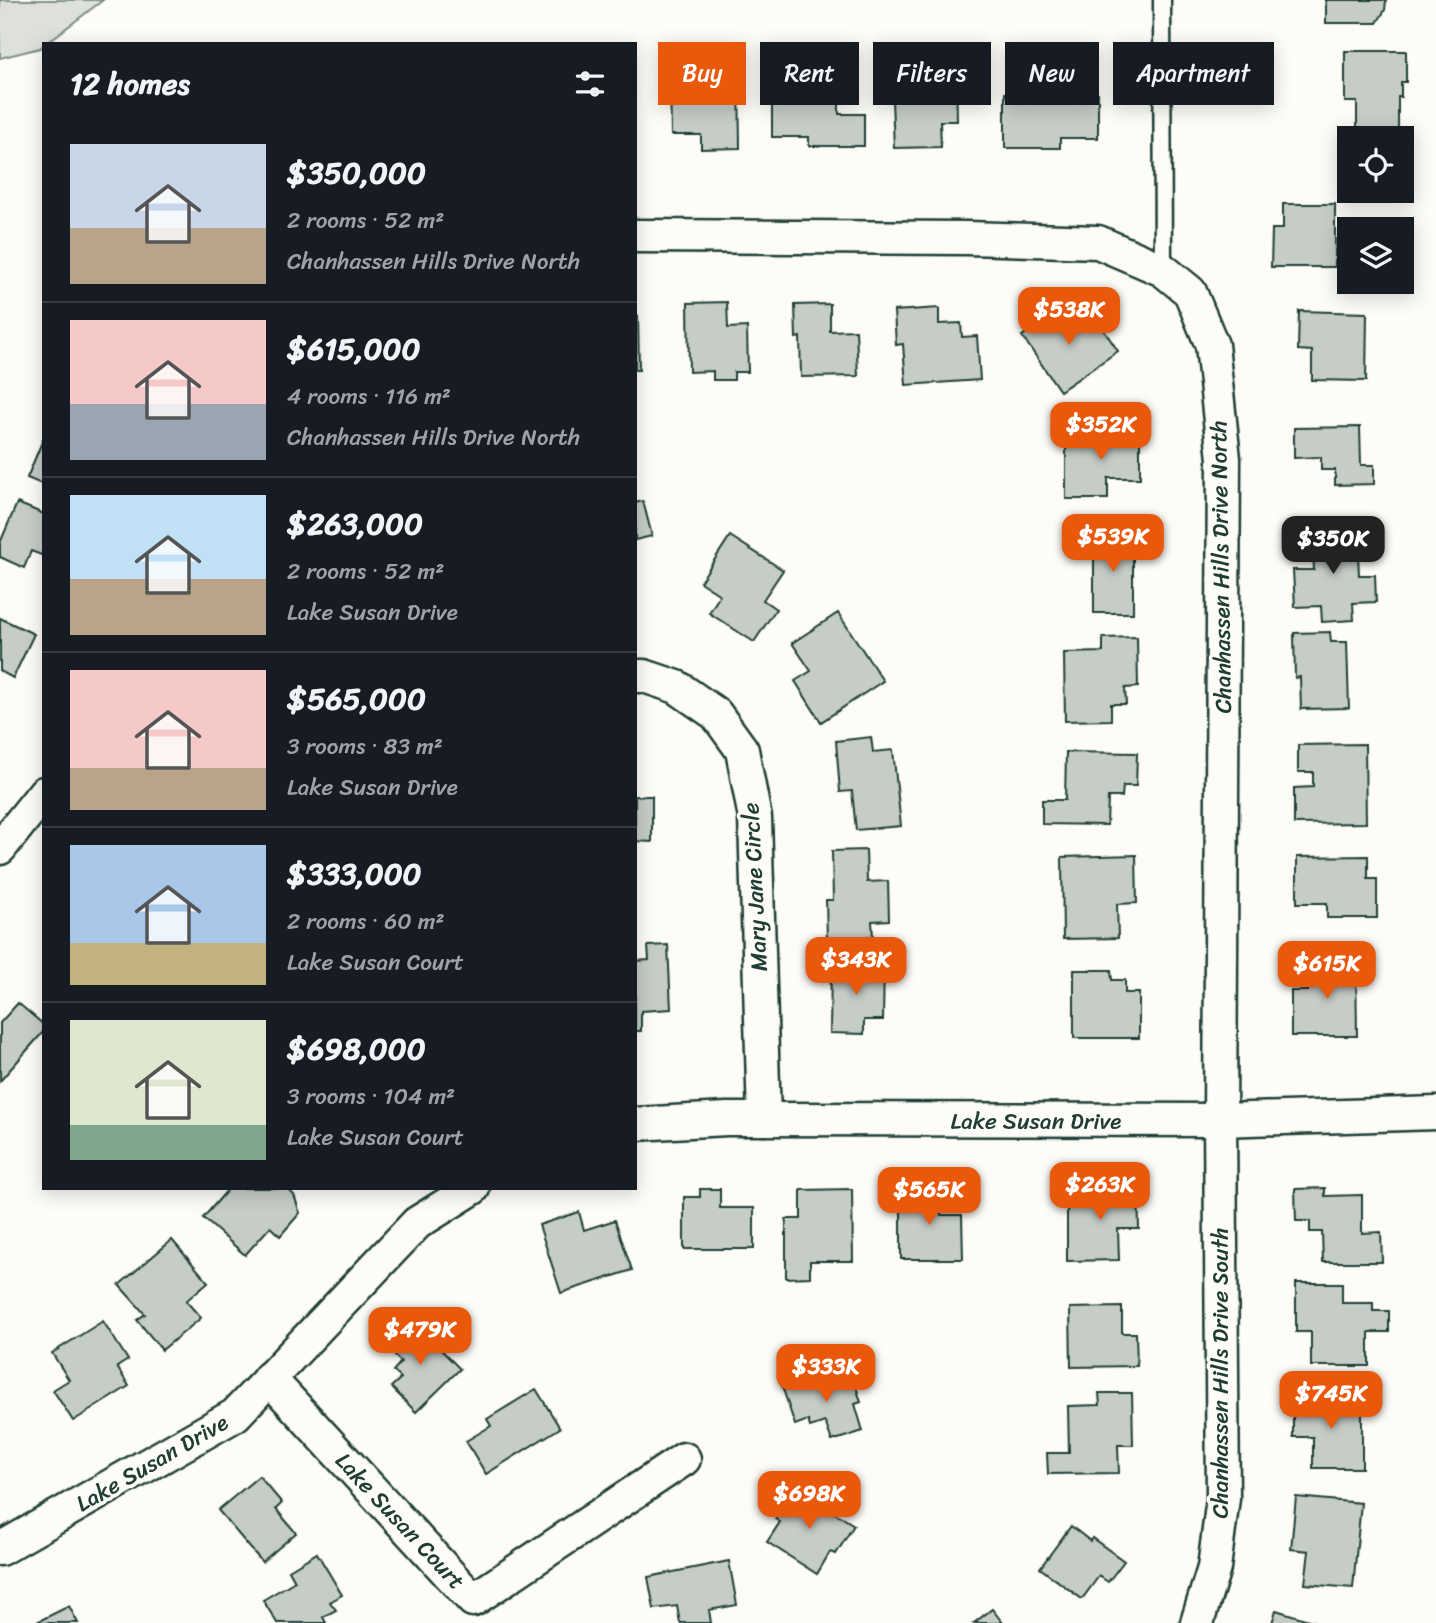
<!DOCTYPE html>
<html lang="en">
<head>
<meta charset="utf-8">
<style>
	:root { --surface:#171b24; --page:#242831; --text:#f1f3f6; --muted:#9ea1a6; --line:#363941; --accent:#ea580c }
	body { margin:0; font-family:Sriracha,sans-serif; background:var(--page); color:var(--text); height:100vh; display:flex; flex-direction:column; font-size:26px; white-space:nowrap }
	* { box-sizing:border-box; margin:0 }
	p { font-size:23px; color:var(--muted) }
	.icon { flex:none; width:38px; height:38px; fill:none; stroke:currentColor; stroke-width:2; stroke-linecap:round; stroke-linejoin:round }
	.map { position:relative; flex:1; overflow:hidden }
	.side { position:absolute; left:42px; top:42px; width:595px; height:1148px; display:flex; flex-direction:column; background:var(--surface); border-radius:0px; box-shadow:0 4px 18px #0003 }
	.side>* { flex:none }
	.top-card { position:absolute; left:658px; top:42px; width:665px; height:63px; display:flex; gap:14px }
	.buttons { position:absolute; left:1337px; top:126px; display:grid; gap:14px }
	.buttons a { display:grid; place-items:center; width:77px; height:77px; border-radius:0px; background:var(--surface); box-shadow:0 4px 18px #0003; font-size:35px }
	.price { position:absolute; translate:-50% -60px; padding:0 16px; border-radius:14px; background:var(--accent); color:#fff; font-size:23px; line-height:46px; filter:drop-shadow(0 2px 4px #0008) }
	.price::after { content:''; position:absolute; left:50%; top:42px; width:21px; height:16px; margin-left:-10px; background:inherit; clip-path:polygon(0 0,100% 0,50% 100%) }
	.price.current { background:#222; color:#fff }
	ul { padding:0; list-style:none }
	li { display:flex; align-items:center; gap:21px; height:175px; padding:0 28px }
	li+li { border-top:2px solid var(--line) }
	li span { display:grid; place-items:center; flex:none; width:196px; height:140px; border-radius:0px; color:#555 }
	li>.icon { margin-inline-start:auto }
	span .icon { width:84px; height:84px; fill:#fffc; stroke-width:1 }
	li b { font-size:30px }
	h2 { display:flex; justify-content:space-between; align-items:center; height:84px; padding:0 28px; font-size:30px }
	.pill { padding:0 24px; border-radius:0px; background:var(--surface); box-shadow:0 4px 18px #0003; font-size:24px; line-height:63px }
	.pill.current { background:var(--accent); color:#fff }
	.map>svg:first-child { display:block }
	.green { fill:#dde0db; stroke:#7e8e88; stroke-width:2 }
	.building { fill:#c6cdc7; stroke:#1f3d34; stroke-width:2 }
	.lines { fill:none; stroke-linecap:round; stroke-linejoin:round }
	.service-casing { stroke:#1f3d34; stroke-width:21 }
	.minor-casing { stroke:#1f3d34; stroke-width:37 }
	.service { stroke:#fdfcf7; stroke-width:16 }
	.minor { stroke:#fdfcf7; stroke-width:32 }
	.labels { text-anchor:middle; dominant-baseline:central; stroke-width:7; stroke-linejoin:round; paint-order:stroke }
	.street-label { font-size:23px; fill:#1f3d34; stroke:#fdfcf7 }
</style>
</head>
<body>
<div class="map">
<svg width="1436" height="1623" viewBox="0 0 1436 1623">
	<rect width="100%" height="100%" fill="#fdfcf7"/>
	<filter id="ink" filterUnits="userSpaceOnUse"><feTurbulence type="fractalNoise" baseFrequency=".0143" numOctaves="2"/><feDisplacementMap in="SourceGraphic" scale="14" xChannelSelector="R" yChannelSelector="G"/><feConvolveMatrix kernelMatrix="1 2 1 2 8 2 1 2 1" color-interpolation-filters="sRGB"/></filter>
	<g filter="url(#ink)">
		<!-- green -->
		<polygon class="green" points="0,0 103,0 40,48 0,58"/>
		<!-- building -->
		<g class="building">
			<polygon points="1326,0 1386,0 1385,10 1377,23 1326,23"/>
			<polygon points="1345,51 1406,51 1406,82 1401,82 1401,97 1398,97 1398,132 1394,132 1394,138 1361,138 1361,135 1357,135 1357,102 1345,102"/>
			<polygon points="956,74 957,121 940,121 941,147 894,148 891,76"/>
			<polygon points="739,75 740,148 701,149 701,135 671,135 670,76"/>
			<polygon points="839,79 839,114 864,114 864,146 809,146 809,137 772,137 772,80"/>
			<polygon points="1005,93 1098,93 1098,138 1060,138 1060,148 1005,148"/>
			<polygon points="1283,204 1335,204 1335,267 1271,267 1272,229 1283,229"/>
			<polygon points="727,302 728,328 747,327 748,372 734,372 734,380 713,380 713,371 689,372 688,303"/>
			<polygon points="830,304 830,331 856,330 858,376 801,377 800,337 796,338 795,305"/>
			<polygon points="1067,305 1084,329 1097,320 1118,351 1060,391 1022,336"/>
			<polygon points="939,308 939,324 961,323 962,337 977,336 980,380 906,385 903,344 896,345 894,311"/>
			<polygon points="1299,311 1367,313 1366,381 1312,380 1312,351 1298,350"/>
			<polygon points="635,316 638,316 639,370 635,370"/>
			<polygon points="1360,427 1361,465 1374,465 1374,484 1335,485 1335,470 1321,470 1321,457 1294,458 1294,428"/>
			<polygon points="1105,429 1140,429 1140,478 1108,478 1108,499 1066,499 1066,437 1105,437"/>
			<polygon points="44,437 44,485 27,478"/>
			<polygon points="643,501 652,536 635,540 635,503"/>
			<polygon points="17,503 44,514 44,556 31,551 24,568 0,557 0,543"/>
			<polygon points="1094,532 1126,532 1126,554 1133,554 1133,613 1094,613"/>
			<polygon points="1357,532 1359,575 1375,575 1376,602 1353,603 1354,620 1322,622 1321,606 1295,607 1293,570 1314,570 1313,551 1298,552 1297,534"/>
			<polygon points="730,536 783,570 763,600 776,609 754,642 709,613 720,595 700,582"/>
			<polygon points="838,613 883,681 821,722 795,681 811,671 792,643"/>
			<polygon points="0,618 34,634 13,678 0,671"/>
			<polygon points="1330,632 1331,642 1347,642 1349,708 1301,709 1300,677 1295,678 1294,633"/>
			<polygon points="1137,637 1138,687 1125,688 1126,704 1111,704 1111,720 1065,721 1064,653 1103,652 1103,638"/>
			<polygon points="871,737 873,752 893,750 901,826 856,830 852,791 840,792 836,741"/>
			<polygon points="1365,744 1366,823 1294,824 1294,788 1313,787 1313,772 1298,772 1298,745"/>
			<polygon points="1066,752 1137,753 1136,786 1123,786 1122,797 1108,797 1107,825 1042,824 1042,800 1065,800"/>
			<polygon points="635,796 652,796 652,842 635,841"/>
			<polygon points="866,850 867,882 888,881 889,920 872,921 873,937 827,939 826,900 833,900 832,851"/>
			<polygon points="1136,855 1137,903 1117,904 1118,938 1063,939 1062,857"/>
			<polygon points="1368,856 1368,879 1377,879 1377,918 1327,918 1327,903 1297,903 1297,857"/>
			<polygon points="668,945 671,1009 641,1011 641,1031 635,1031 635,961 649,960 648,946"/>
			<polygon points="1356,961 1357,1036 1291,1036 1291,991 1308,991 1308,962"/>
			<polygon points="831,964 884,965 883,1020 864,1020 864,1034 830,1033"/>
			<polygon points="1074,970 1111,970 1112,980 1125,980 1125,993 1139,993 1139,1038 1074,1038"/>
			<polygon points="18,1003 44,1025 44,1031 0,1081 0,1023"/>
			<polygon points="1099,1187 1138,1187 1139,1229 1118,1229 1119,1260 1067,1261 1067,1194 1099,1193"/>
			<polygon points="229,1188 286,1188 294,1195 300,1213 280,1236 270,1227 245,1255 203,1218"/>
			<polygon points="941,1188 941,1215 962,1215 963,1259 901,1259 901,1189"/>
			<polygon points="1325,1188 1325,1196 1362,1195 1362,1233 1381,1232 1382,1262 1323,1262 1322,1232 1310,1232 1310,1221 1296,1221 1295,1189"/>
			<polygon points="700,1189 720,1189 720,1208 754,1208 754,1249 684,1249 684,1197 700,1197"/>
			<polygon points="852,1189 853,1261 810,1261 810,1277 786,1278 786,1219 801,1219 801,1190"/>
			<polygon points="579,1212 584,1230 615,1220 632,1270 561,1293 539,1225"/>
			<polygon points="172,1240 208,1282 186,1301 201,1318 162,1350 137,1320 145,1314 119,1285"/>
			<polygon points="1296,1283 1342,1283 1342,1303 1373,1303 1373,1311 1389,1311 1389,1332 1369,1332 1369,1366 1311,1366 1311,1332 1296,1332"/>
			<polygon points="1122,1307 1122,1333 1136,1333 1137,1366 1071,1367 1070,1308"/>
			<polygon points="103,1321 128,1360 117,1367 129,1386 73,1421 53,1390 69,1380 52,1353"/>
			<polygon points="413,1321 460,1369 416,1412 391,1387 401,1378 393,1371 401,1362 387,1348"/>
			<polygon points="851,1371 861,1402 855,1404 863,1431 832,1441 825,1422 810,1427 808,1420 795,1425 782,1386 817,1375 819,1381"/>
			<polygon points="536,1389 560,1428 486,1474 466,1441 491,1426 487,1419"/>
			<polygon points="1099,1393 1132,1393 1133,1445 1118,1445 1119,1473 1048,1474 1047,1453 1069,1453 1068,1406 1100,1405"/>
			<polygon points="1293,1399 1362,1399 1362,1468 1313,1468 1313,1437 1293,1437"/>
			<polygon points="259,1476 282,1503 276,1509 296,1533 262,1562 218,1510"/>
			<polygon points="795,1488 854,1525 836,1554 830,1552 817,1574 767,1542 780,1522 775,1519"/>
			<polygon points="1296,1497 1361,1503 1353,1588 1305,1584 1309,1551 1291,1549"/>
			<polygon points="1071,1526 1090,1541 1092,1538 1124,1561 1108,1582 1099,1576 1082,1599 1040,1568"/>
			<polygon points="317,1553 342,1595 330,1602 336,1610 323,1617 326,1623 277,1623 263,1600 295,1581 289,1570"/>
			<polygon points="729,1561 737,1605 709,1610 711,1623 680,1623 677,1606 654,1609 648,1577"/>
			<polygon points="69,1606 78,1623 35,1623"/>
			<polygon points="992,1609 1003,1623 974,1623"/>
			<polygon points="1276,1610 1315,1622 1315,1623 1272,1623"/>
		</g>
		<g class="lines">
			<defs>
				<polyline id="service" points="1162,0 1163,270"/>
				<g id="minor">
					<polyline points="635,236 967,238 1098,242 1163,270 1190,292 1212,345 1224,459 1220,1120 1223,1498 1214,1568 1197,1623"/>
					<polyline points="635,676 644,676 677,687 716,714 742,750 755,818 764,1119"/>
					<polyline points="0,848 44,793"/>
					<polyline points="635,1124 727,1119 1220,1120 1436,1113"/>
					<polyline points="269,1378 473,1600 684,1459"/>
					<polyline points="0,1549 235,1415 417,1223 473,1188"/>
				</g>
			</defs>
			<!-- service casing -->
			<use href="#service" class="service-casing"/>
			<!-- minor casing -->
			<use href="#minor" class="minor-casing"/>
			<!-- service -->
			<use href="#service" class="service"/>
			<!-- minor -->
			<use href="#minor" class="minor"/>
		</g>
	</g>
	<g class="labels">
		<!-- street labels -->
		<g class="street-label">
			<text transform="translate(1221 567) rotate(-91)">Chanhassen Hills Drive North</text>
			<text transform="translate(755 887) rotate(-93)">Mary Jane Circle</text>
			<text x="1036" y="1121">Lake Susan Drive</text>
			<text transform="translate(1220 1373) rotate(-90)">Chanhassen Hills Drive South</text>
			<text transform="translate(152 1463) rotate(-30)">Lake Susan Drive</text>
			<text transform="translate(400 1521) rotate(47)">Lake Susan Court</text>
		</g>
	</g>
</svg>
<div class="buttons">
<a><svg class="icon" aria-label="locate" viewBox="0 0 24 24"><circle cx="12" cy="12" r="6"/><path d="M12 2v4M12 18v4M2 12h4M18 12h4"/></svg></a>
<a><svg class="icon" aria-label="layers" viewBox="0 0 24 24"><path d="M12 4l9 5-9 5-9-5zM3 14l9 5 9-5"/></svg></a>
</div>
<b class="price" style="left:1069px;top:347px">$538K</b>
<b class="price" style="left:1101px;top:462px">$352K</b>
<b class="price" style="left:1113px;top:574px">$539K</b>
<b class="price current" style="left:1333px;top:576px">$350K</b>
<b class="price" style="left:856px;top:997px">$343K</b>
<b class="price" style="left:1327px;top:1001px">$615K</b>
<b class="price" style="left:1100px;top:1222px">$263K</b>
<b class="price" style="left:929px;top:1227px">$565K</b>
<b class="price" style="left:420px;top:1367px">$479K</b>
<b class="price" style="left:826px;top:1404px">$333K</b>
<b class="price" style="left:1331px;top:1431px">$745K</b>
<b class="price" style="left:809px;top:1531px">$698K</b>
<div class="top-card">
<a class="pill current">Buy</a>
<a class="pill">Rent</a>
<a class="pill">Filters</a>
<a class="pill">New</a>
<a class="pill">Apartment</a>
</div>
<section class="side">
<h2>12 homes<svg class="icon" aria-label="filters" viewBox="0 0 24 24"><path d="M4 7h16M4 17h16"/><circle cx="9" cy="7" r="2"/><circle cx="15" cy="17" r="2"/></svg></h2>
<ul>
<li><span style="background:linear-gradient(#c9d6e8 60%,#b9a48a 0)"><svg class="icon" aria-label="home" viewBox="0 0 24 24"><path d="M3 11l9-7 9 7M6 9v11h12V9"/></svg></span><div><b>$350,000</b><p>2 rooms · 52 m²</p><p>Chanhassen Hills Drive North</p></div></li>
<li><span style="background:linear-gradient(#f6c9c9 60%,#9aa5b1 0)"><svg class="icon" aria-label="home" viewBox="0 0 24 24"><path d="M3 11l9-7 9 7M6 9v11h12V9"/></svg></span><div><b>$615,000</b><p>4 rooms · 116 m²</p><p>Chanhassen Hills Drive North</p></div></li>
<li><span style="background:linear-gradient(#bfe0f5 60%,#b9a48a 0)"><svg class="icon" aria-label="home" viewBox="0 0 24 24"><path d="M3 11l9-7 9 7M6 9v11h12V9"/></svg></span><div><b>$263,000</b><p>2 rooms · 52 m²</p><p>Lake Susan Drive</p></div></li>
<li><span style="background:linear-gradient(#f6c9c9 70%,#b9a48a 0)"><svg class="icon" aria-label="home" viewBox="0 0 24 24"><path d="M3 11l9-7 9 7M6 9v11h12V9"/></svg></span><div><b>$565,000</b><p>3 rooms · 83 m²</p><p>Lake Susan Drive</p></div></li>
<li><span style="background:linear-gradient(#a9c7e8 70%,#c2b280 0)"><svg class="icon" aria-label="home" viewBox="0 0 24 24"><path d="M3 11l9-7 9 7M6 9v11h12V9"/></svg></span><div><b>$333,000</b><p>2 rooms · 60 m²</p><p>Lake Susan Court</p></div></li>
<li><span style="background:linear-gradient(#dfe7d0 75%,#7fa58c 0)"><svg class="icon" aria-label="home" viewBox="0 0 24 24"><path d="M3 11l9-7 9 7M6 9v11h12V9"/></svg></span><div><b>$698,000</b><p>3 rooms · 104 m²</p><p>Lake Susan Court</p></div></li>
</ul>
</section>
</div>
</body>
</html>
